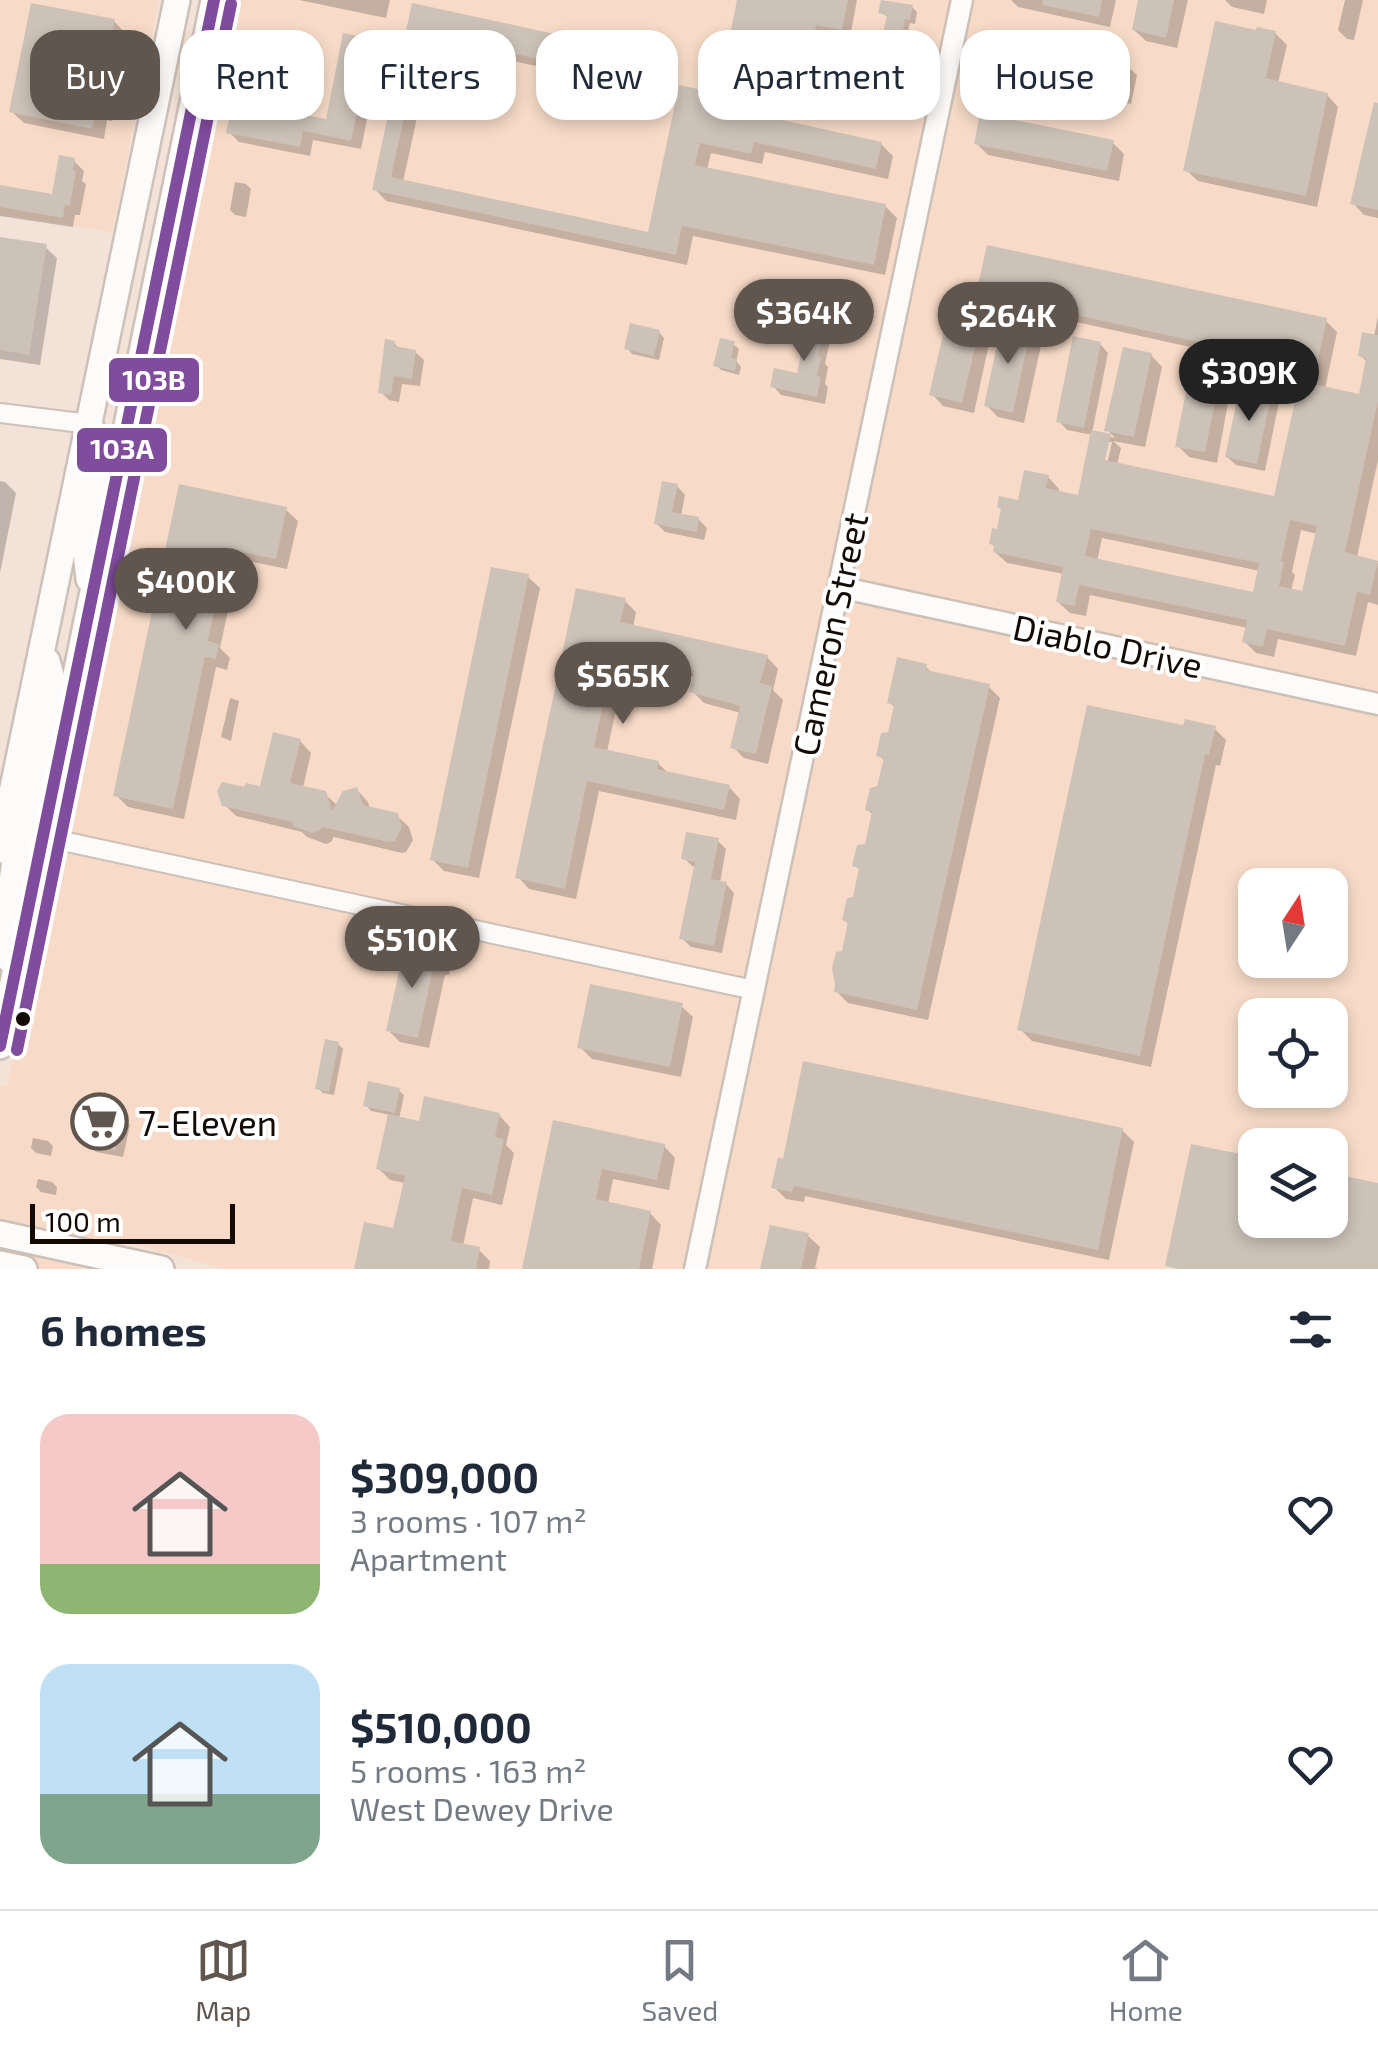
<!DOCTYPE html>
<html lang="en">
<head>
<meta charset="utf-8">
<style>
	:root { --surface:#fff; --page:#f6f6f7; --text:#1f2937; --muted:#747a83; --line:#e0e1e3; --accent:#61564e }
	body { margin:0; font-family:"Exo 2",sans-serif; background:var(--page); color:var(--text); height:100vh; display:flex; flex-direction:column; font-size:38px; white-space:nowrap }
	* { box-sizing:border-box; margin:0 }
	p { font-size:32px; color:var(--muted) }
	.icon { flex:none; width:55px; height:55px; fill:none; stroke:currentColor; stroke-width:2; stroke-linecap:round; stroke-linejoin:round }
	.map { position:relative; height:1269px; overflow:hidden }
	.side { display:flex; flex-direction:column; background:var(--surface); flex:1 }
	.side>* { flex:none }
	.guide { position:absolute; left:30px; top:30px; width:1320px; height:90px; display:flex; gap:20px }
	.needle { width:65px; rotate:12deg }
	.controls { position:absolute; left:1238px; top:868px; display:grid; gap:20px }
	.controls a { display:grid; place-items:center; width:110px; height:110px; border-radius:20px; background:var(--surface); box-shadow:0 5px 15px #0003; font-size:50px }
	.scale { position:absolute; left:30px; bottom:25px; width:205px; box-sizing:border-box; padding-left:10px; border:5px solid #130a04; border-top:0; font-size:28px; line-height:35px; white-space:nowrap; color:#130a04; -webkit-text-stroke:8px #fff; paint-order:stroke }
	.price { position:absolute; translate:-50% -85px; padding:0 22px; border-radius:35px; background:var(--accent); color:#fff; font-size:32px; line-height:65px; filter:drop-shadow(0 2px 5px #0008) }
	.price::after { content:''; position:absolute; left:50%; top:60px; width:30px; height:22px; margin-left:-15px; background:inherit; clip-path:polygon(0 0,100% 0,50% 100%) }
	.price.active { background:#222; color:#fff }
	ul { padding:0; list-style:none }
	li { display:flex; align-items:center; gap:30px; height:250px; padding:0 40px }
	li span { display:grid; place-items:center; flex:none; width:280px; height:200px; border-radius:30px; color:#555 }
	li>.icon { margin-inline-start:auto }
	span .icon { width:120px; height:120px; fill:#fffc; stroke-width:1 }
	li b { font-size:42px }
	h2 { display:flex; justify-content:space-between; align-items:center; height:120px; padding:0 40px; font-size:42px }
	.chip { padding:0 35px; border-radius:30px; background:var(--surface); box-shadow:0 5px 15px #0003; font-size:35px; line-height:90px }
	.chip.active { background:var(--accent); color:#fff }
	.tab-bar { display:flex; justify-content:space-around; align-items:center; height:140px; border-top:2px solid var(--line); background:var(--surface); font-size:28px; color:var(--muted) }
	.tab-bar a { display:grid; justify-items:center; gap:5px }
	.tab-bar .active { color:var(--accent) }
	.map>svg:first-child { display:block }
	.built { fill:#f7dbc8; fill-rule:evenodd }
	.shadow { fill:#0003; fill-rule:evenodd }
	.building { fill:#ccc2b8; fill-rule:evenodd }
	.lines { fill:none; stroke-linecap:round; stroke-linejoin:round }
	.minor-casing { stroke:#cdc0b8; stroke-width:22 }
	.tertiary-casing { stroke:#cdc0b8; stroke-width:25 }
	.primary-casing { stroke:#cdc0b8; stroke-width:30 }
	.minor { stroke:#fdfbf9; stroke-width:18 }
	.tertiary { stroke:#fdfbf9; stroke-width:20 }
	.primary { stroke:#fdfbf9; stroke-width:25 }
	.bus-1-casing { stroke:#fff; stroke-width:20 }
	.bus-2-casing { stroke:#fff; stroke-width:20 }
	.bus-1 { stroke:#804c9e; stroke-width:12 }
	.bus-2 { stroke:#804c9e; stroke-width:12 }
	.bus-dot { fill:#130a04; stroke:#fff; stroke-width:4 }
	.labels { text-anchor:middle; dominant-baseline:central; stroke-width:8; stroke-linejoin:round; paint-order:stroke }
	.street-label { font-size:35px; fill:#130a04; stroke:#fff }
	.poi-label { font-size:35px; fill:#130a04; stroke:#fff; text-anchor:start }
	.line-badge { stroke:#fff; stroke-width:4 }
	.badge-label { font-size:28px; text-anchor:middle; font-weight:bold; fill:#fff }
</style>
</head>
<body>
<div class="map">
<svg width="1378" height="1269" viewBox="0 0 1378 1269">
	<rect width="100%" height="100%" fill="#f2e2d7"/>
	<!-- built -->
	<g class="built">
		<polygon points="0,0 159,0 112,232 0,214"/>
		<path d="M234,0H1378V1269H225L105,1236L118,1269H0V1085L7,1086ZM1255,885H1330V960H1255ZM1255,1015H1330V1090H1255ZM1255,1145H1330V1220H1255Z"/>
	</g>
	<!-- shadow -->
	<g class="shadow">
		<polygon points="299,0 390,0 386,18"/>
		<polygon points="737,0 857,0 850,37 824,32 819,59 766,48 759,82 734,77 726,69 738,9 736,7"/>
		<polygon points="1011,0 1116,0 1110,27 1018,7"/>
		<polygon points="1141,0 1188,0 1177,48 1146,41 1134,30"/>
		<polygon points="1225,0 1267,0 1264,14 1232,7"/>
		<polygon points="1345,0 1363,0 1354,40 1347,39 1338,30"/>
		<polygon points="414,6 655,58 667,70 662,93 433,44 403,182 650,235 681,88 743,101 754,113 754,116 881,144 893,156 888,179 765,152 762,164 711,153 707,170 885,206 897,218 885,275 693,236 687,265 386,201 375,189"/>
		<polygon points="912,7 917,12 915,24 910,23 906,40 891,37 886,32 889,18 881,12"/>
		<polygon points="114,21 125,33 120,62 124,66 122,76 108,73 103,99 114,111 112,121 107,120 104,139 24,123 12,112"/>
		<polygon points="1275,33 1287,45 1278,83 1327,95 1338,107 1317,207 1198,181 1186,170"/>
		<polygon points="370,41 381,51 361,149 313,140 310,156 239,142 229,132 328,122"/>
		<polygon points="894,61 899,67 895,83 864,76 859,71"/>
		<polygon points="986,64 1125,64 1137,75 1131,104 997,75"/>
		<polygon points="1378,103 1378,218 1364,215 1353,203"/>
		<polygon points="1112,142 1124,154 1119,181 988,155 976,143"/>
		<polygon points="73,160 84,171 82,181 86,184 80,215 75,215 73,227 0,216 0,188 54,197"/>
		<polygon points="235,182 246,184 251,189 246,217 235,215 230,210"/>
		<polygon points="0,239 45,247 57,258 40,365 0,359"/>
		<path d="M979,292L1326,321L1337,332L1325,389L1361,397L1368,363L1360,355L1374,336L1378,316V460L1357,557L1378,563V605L1368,602L1356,656L1278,639L1274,657L1256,653L1245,642L1248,628L1090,595L1086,616L1070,613L1058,602L1064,574L1007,563L995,552L996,548L991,543L999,532L1003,511L999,507L1020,503L1048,477L1059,489L1058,493L1080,498L1093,435L1067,430L1059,421L1100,344L1108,353L1092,433L1115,438L1107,430L1151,355L1162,367L1145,447L1113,441L1121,448L1117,465L1276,499L1304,372L990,303ZM1107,442H1112L1105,473L1100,472ZM1301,530L1317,534L1304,594L1291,591L1295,575L1292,572ZM1102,538L1260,571L1255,594L1097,562Z"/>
		<polygon points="824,322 832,331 825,364 828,367 825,384 828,387 825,404 781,395 773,386 799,376"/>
		<polygon points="1030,330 1042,341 1024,423 998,417 986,405"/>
		<polygon points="659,332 664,338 659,360 632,354 627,348"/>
		<polygon points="978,332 989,344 974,413 943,406 932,394"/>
		<polygon points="394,343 400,350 415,352 424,360 420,386 402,384 399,402 389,400 381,392"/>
		<polygon points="733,344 739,349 736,361 741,367 739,375 721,370 716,365"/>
		<polygon points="1221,370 1232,381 1217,463 1189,457 1178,446"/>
		<polygon points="1271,394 1279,402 1265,471 1236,465 1227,457"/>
		<polygon points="0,481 5,482 16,493 0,573"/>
		<polygon points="677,486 685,495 681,516 698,519 707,528 704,540 665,532 657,524"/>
		<polygon points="181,487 286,510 298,521 287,569 239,559 220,648 230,658 227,670 216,667 184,819 128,807 116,795"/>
		<polygon points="528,577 540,588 479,878 444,871 432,859"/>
		<polygon points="624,600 636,612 633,628 767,657 778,669 773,690 783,700 768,764 744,758 733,747 741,713 704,703 692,691 695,677 626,662 607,752 658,763 669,774 729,787 740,799 736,820 599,791 576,899 529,889 518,877"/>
		<polygon points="926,667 933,674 988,686 1000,698 928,1020 848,1003 836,991 850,925 844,920 855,899 861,871 855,865 867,846 874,816 867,809 879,789 885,761 879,755 890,735 896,708 889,702"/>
		<polygon points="230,698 239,701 231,741 221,737"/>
		<polygon points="1185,728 1214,728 1226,740 1220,766 1216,765 1151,1067 1032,1041 1020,1029"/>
		<polygon points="300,741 311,753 303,788 325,794 338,806 357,790 368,802 370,809 396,815 409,827 413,840 406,852 402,853 334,837 331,842 326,844 307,837 302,832 236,816 224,804 262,789"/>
		<polygon points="718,841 726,849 720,883 726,884 734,893 722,953 691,947 682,938 696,867 692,866 684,858"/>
		<polygon points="439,955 451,966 449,975 445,975 429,1048 400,1042 388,1030"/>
		<polygon points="681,1006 693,1017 681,1077 592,1059 580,1047"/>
		<polygon points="338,1044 343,1049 334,1095 323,1093 318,1088"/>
		<polygon points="398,1090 404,1095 399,1119 420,1124 499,1115 510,1127 506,1145 514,1153 502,1205 473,1198 463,1246 479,1250 490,1261 489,1269 356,1269 395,1231 405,1183 390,1180 378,1168 390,1115 371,1111 366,1105"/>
		<polygon points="122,1117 130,1125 123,1157 96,1152 87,1142"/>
		<polygon points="555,1123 664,1146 675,1158 669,1190 613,1179 608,1204 650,1213 661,1225 652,1269 525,1269"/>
		<polygon points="1122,1130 1134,1142 1109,1260 805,1196 804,1202 786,1199 774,1187"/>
		<polygon points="33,1138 48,1141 53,1146 51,1156 36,1153 31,1148"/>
		<polygon points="38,1179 52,1182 57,1187 56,1195 41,1192 36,1187"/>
		<polygon points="808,1236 820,1247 815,1268 819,1269 763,1269"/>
	</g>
	<!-- building -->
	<g class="building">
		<polygon points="737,0 848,0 842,30 816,25 811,52 758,41 751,75 723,70"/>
		<polygon points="881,0 913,5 910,20 905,19 902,36 883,33 887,15 878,13"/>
		<polygon points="1043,0 1102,0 1099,17 1042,5"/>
		<polygon points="1138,0 1174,0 1166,38 1132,30"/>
		<polygon points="31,3 115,19 109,51 113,52 110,66 97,63 91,94 104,97 101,111 96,110 92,129 9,112"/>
		<polygon points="412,3 656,56 651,83 422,34 391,177 648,232 679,85 744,99 741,111 882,142 876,169 754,142 751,154 700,143 695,165 886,204 874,265 682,226 676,255 372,190"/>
		<polygon points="1215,21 1256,30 1257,27 1276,31 1266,78 1328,93 1306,196 1183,171"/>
		<polygon points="990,32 1126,61 1120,94 983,64"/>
		<polygon points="343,33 372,39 351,141 303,131 300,147 226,133 233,101 326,119"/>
		<polygon points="861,52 895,59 890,79 856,72"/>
		<polygon points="1374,102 1378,103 1378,210 1350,204"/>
		<polygon points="980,113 1114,140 1107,171 974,144"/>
		<polygon points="59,155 75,158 73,170 76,171 70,206 65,205 63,218 0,207 0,185 52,194"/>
		<polygon points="0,237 47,244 29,355 0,350"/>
		<path d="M987,245L1327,318L1313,384L1359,394L1366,358L1358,356L1362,332L1378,335V401L1345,552L1378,561L1370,595L1357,592L1345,646L1267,629L1263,647L1242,642L1247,620L1079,585L1075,606L1056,602L1063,567L993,552L994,545L989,544L992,528L997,529L1001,508L997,507L999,496L1018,500L1024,470L1049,475L1046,488L1078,495L1091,430L1111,434L1105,460L1274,496L1303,365L976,293ZM1290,520L1317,526L1302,591L1279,586L1284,562L1281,561ZM1091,529L1259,563L1253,592L1085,556Z"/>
		<polygon points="809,316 825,320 818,356 821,357 817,376 821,377 817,397 770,387 774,368 797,373"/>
		<polygon points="1002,321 1031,327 1013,413 984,406"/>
		<polygon points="946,322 979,330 962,403 929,395"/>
		<polygon points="630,323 660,330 654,356 624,349"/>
		<polygon points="1073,336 1101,342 1084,428 1056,422"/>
		<polygon points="720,338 735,341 731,358 737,359 735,371 713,366"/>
		<polygon points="385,339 395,341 394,346 416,350 412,379 394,376 391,395 378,393"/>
		<polygon points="1123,347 1152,353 1134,437 1104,431"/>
		<polygon points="1192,361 1222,367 1205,452 1175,447"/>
		<polygon points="1240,385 1272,391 1257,464 1225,457"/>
		<polygon points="662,481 678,484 672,512 699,517 697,532 654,524"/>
		<polygon points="179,484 287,507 276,559 227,549 208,641 219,644 216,659 205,657 173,809 113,796"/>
		<polygon points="491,567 529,574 468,868 430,860"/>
		<polygon points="576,588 626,598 620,622 768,655 760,683 772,686 756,754 730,748 740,706 689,692 694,670 614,652 594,747 659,761 657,769 730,785 724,810 587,781 565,889 515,878"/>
		<polygon points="897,657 927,664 926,670 990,684 917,1010 834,992 835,984 832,968 836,952 842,951 848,922 842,920 847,898 853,897 859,868 852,866 857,845 865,844 872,812 865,810 870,788 877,786 884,758 876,756 881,733 888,732 894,705 887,703"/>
		<polygon points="1087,705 1183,725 1185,719 1216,726 1209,755 1205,755 1140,1056 1017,1030"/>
		<polygon points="273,732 301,739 290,783 326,791 332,811 343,791 357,787 363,805 398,813 402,827 395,841 389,842 322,827 319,831 312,833 293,826 292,822 222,806 217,791 222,782 244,787 246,783 260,786"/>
		<polygon points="686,832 719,838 711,879 727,882 714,946 679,939 695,862 681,859"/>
		<polygon points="405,944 440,952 437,965 434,964 418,1038 386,1031"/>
		<polygon points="590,984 683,1003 670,1067 577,1048"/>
		<polygon points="325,1039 339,1042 329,1092 315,1089"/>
		<polygon points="803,1061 1123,1128 1098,1250 794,1186 792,1192 771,1188 778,1157 783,1159"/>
		<polygon points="368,1081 400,1088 395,1113 363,1106"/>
		<polygon points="424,1096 500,1113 495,1137 504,1139 492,1195 462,1188 451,1241 480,1247 476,1269 354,1269 364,1222 393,1228 405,1176 376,1169 388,1114 419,1121"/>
		<polygon points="80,1105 123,1115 115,1150 85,1144 75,1129"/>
		<polygon points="553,1120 665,1144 657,1180 602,1169 596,1199 651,1211 639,1269 522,1269"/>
		<polygon points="1191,1144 1255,1157 1255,1220 1330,1220 1330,1173 1378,1183 1378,1269 1179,1269 1165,1266"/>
		<polygon points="770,1225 809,1233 801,1269 760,1269"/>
	</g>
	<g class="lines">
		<defs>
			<g id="minor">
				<polyline points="0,413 89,424"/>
				<polyline points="44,837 754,990"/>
			</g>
			<g id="tertiary">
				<polyline points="839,587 1378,704"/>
				<polyline points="695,1269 962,0"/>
			</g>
			<g id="primary">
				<polyline points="89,424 102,450 85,543 89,579"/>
				<polyline points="44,837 30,813 53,683 47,661"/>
				<polyline points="0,850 177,0"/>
				<polyline points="10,960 6,923 20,827"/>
				<polyline points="0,1046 214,0"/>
				<polyline points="0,1234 161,1269"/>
				<polyline points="0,1264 24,1269"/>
			</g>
		</defs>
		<!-- minor casing -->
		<use href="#minor" class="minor-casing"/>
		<!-- tertiary casing -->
		<use href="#tertiary" class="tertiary-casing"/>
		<!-- primary casing -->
		<use href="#primary" class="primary-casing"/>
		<!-- minor -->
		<use href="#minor" class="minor"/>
		<!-- tertiary -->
		<use href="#tertiary" class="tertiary"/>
		<!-- primary -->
		<use href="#primary" class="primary"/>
		<defs>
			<polyline id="bus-1" points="0,1046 214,0"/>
			<polyline id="bus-2" points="17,1050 231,4"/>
		</defs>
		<!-- bus-1 casing -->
		<use href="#bus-1" class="bus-1-casing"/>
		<!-- bus-2 casing -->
		<use href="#bus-2" class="bus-2-casing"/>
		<!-- bus-1 -->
		<use href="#bus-1" class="bus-1"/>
		<!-- bus-2 -->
		<use href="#bus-2" class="bus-2"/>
	</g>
	<!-- icons -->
	<defs>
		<symbol id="supermarket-ring" viewBox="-11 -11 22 22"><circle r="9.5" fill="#fff" stroke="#61564e" stroke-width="1.5"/><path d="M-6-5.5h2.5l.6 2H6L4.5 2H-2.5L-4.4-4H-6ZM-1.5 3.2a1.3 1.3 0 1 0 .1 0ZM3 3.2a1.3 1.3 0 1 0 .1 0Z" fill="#61564e"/></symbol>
	</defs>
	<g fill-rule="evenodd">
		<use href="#supermarket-ring" x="68" y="1090" width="63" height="63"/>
	</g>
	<!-- markers -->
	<circle class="bus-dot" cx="23" cy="1019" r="9"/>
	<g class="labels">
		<!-- street labels -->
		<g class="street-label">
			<text transform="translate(829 634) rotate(-78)">Cameron Street</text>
			<text transform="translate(1108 645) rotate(12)">Diablo Drive</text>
		</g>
		<!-- poi labels -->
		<g class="poi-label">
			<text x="138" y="1122">7-Eleven</text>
		</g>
	</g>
	<g class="line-badge">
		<rect x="107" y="356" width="94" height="48" rx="10" fill="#804c9e"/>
		<rect x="75" y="426" width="94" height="48" rx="10" fill="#804c9e"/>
	</g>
	<g class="badge-label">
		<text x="154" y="390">103B</text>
		<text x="122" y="459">103A</text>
	</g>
</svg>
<div class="controls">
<a><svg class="needle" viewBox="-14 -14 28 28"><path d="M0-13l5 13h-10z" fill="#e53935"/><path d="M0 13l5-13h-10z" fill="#747a83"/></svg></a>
<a><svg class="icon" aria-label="locate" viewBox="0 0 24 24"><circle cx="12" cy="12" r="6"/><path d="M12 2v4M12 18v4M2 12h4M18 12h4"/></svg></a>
<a><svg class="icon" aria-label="layers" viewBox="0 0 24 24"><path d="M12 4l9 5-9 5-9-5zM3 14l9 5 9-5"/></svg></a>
</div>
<div class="scale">100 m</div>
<b class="price" style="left:804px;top:364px">$364K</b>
<b class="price" style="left:1008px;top:367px">$264K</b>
<b class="price active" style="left:1249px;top:424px">$309K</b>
<b class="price" style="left:186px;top:633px">$400K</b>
<b class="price" style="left:623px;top:727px">$565K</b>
<b class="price" style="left:412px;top:991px">$510K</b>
<div class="guide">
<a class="chip active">Buy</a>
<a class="chip">Rent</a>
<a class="chip">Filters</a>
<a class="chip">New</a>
<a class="chip">Apartment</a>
<a class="chip">House</a>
</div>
</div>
<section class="side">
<h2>6 homes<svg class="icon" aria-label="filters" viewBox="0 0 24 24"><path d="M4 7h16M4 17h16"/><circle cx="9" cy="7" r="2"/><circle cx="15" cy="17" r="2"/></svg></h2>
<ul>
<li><span style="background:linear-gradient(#f6c9c9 75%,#8fb573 0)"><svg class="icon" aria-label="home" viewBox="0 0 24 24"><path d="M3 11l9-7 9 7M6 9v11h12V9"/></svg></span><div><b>$309,000</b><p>3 rooms · 107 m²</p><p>Apartment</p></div><svg class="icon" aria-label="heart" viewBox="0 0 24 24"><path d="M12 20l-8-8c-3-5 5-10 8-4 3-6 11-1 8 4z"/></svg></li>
<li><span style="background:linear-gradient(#bfe0f5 65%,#7fa58c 0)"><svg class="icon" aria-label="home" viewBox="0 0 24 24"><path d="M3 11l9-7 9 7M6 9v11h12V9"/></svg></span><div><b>$510,000</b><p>5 rooms · 163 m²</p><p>West Dewey Drive</p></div><svg class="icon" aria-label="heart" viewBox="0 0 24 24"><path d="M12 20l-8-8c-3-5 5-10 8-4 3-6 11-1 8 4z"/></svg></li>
</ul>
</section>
<nav class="tab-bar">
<a class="active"><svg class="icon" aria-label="map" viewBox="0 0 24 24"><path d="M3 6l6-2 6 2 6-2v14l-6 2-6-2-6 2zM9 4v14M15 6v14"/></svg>Map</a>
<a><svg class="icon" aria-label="saved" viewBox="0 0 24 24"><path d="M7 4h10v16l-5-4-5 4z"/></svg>Saved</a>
<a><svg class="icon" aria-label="home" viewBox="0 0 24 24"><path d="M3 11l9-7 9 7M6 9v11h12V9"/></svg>Home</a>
</nav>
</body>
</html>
